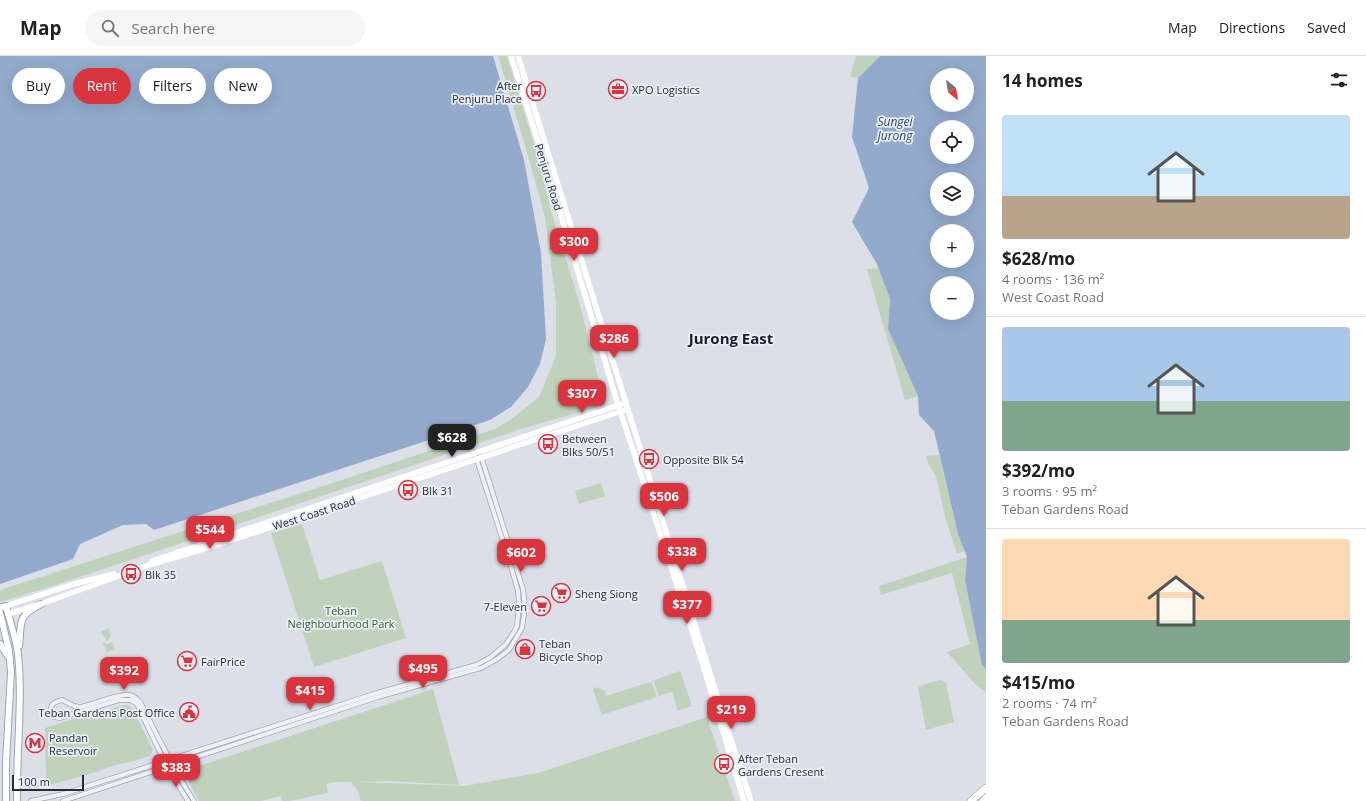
<!DOCTYPE html>
<html lang="en">
<head>
<meta charset="utf-8">
<style>
	:root { --surface:#fff; --page:#f6f6f6; --text:#202124; --muted:#757577; --line:#e0e0e0; --accent:#da343e }
	body { margin:0; font-family:"Open Sans",sans-serif; background:var(--page); color:var(--text); height:100vh; display:flex; flex-direction:column; font-size:15px; white-space:nowrap }
	* { box-sizing:border-box; margin:0 }
	p { font-size:13px; color:var(--muted) }
	.icon { flex:none; width:22px; height:22px; fill:none; stroke:currentColor; stroke-width:2; stroke-linecap:round; stroke-linejoin:round }
	.map { position:relative; flex:1; overflow:hidden }
	.drawer { display:flex; flex-direction:column; background:var(--surface); width:380px }
	.drawer>* { flex:none }
	.banner { position:absolute; left:12px; top:12px; width:380px; height:36px; display:flex; gap:8px }
	.needle { width:26px; rotate:150deg }
	.buttons { position:absolute; left:930px; top:12px; display:grid; gap:8px }
	.buttons a { display:grid; place-items:center; width:44px; height:44px; border-radius:50%; background:var(--surface); box-shadow:0 4px 16px #0002; font-size:20px }
	.scale { position:absolute; left:12px; bottom:10px; width:72px; box-sizing:border-box; padding-left:4px; border:2px solid #242c3f; border-top:0; font-size:11px; line-height:14px; white-space:nowrap; color:#242c3f; -webkit-text-stroke:3px #ebeff5; paint-order:stroke }
	.price { position:absolute; translate:-50% -34px; padding:0 9px; border-radius:8px; background:var(--accent); color:#fff; font-size:13px; line-height:26px; filter:drop-shadow(0 1px 2px #0008) }
	.price::after { content:''; position:absolute; left:50%; top:24px; width:12px; height:9px; margin-left:-6px; background:inherit; clip-path:polygon(0 0,100% 0,50% 100%) }
	.price.selected { background:#222; color:#fff }
	ul { padding:0; list-style:none }
	li { display:grid; align-content:center; gap:8px; height:212px; padding:0 16px }
	li+li { border-top:1px solid var(--line) }
	li span { display:grid; place-items:center; height:124px; border-radius:4px; color:#555 }
	li>.icon { margin-inline-start:auto }
	span .icon { width:72px; height:72px; fill:#fffc; stroke-width:1 }
	li b { font-size:17px }
	h2 { display:flex; justify-content:space-between; align-items:center; height:48px; padding:0 16px; font-size:17px }
	.chip { padding:0 14px; border-radius:18px; background:var(--surface); box-shadow:0 4px 16px #0002; font-size:14px; line-height:36px }
	.chip.selected { background:var(--accent); color:#fff }
	header { display:flex; align-items:center; gap:24px; box-sizing:border-box; height:56px; padding:0 20px; background:var(--surface); border-bottom:1px solid var(--line) }
	header strong { font-size:19px }
	nav { display:flex; gap:22px; margin-inline-start:auto; font-size:14px }
	.search { width:280px; height:36px; background:var(--page); display:flex; align-items:center; gap:10px; box-sizing:border-box; padding:0 14px; border-radius:22px; color:var(--muted); font-size:15px }
	main { display:flex; flex:1; min-height:0 }
	.map>svg:first-child { display:block }
	.green { fill:#c0d2bc }
	.water { fill:#93aacc; fill-rule:evenodd }
	.lines { fill:none; stroke-linecap:round; stroke-linejoin:round }
	.minor-casing { stroke:#a1a6b2; stroke-width:5.5 }
	.primary-casing { stroke:#9aa2b4; stroke-width:8 }
	.motorway-casing { stroke:#828b9f; stroke-width:8 }
	.minor { stroke:#eff1f6; stroke-width:4 }
	.secondary { stroke:#fff; stroke-width:5.5 }
	.primary { stroke:#fff; stroke-width:6 }
	.motorway { stroke:#fff; stroke-width:7 }
	.labels { text-anchor:middle; dominant-baseline:central; stroke-width:3.5; stroke-linejoin:round; paint-order:stroke }
	.poi-label { font-size:11px; fill:#242c3f; stroke:#ebeff5; text-anchor:start }
	.street-label { font-size:11px; fill:#242c3f; stroke:#ebeff5 }
	.park-label { font-size:11px; fill:#355c30; stroke:#ebeff5 }
	.water-label { font-size:12px; font-style:italic; fill:#2b4676; stroke:#ebeff5 }
	.district-label { font-size:15px; font-weight:bold; fill:#171d30; stroke:#ebeff5 }
</style>
</head>
<body>
<header>
<strong>Map</strong>
<div class="search"><svg class="icon" aria-label="search" viewBox="0 0 24 24"><circle cx="10" cy="10" r="6"/><path d="M15 15l6 6"/></svg>Search here</div>
<nav><a>Map</a><a>Directions</a><a>Saved</a></nav>
</header>
<main>
<div class="map">
<svg width="986" height="745" viewBox="0 0 986 745">
	<rect width="100%" height="100%" fill="#dcdfe8"/>
	<!-- green -->
	<g class="green">
		<polygon points="498,0 507,0 538,101 552,159 579,245 605,349 524,372 53,530 0,546 0,534 351,421 495,373 510,364 539,341 556,300 556,247 545,161 529,103"/>
		<polygon points="856,0 880,0 858,22 850,21"/>
		<polygon points="879,212 890,243 888,273 918,340 905,344 867,213"/>
		<polygon points="939,399 958,478 965,495 957,498 945,461 936,420 928,407 926,400"/>
		<polygon points="601,427 605,440 579,448 575,435"/>
		<polygon points="302,468 320,524 382,505 406,582 314,611 271,477"/>
		<polygon points="967,501 965,524 982,608 986,613 986,636 976,629 947,596 970,588 952,517 881,539 879,530"/>
		<polygon points="109,572 111,580 107,585 101,577 102,575"/>
		<polygon points="104,586 107,588 113,586 113,589 116,594 110,595 107,597 105,591 103,589"/>
		<polygon points="680,615 692,650 678,655 672,636 659,640 654,626 655,624"/>
		<polygon points="941,624 946,627 954,666 926,674 918,632 922,629"/>
		<polygon points="650,626 652,628 657,641 602,659 593,634 594,631 605,635 606,640"/>
		<polygon points="433,633 459,729 388,725 359,726 464,730 538,717 707,661 735,745 361,745 358,735 351,726 333,726 326,728 328,737 290,745 282,745 281,740 261,745 199,745 189,726 188,717 196,711"/>
		<path d="M125,649L130,650L134,655L153,694L150,700L130,706L116,709L93,717L46,730L45,672C56,669 79,659 90,662L107,654Z"/>
	</g>
	<!-- water -->
	<g class="water">
		<polygon points="0,0 493,0 524,104 541,197 546,283 540,308 528,331 511,351 490,364 154,474 146,468 123,469 80,488 73,503 0,528"/>
		<path d="M880,0H986V613L982,609L965,524L967,501L958,478L934,375L919,359L918,340L888,273L890,243L877,208L852,166L869,132L852,81L858,22ZM937,19H967V49H937ZM937,71H967V101H937ZM937,123H967V153H937ZM937,175H967V205H937ZM937,227H967V257H937Z"/>
	</g>
	<g class="lines">
		<defs>
			<g id="minor">
				<polyline points="31,745 63,738 377,637 476,609 491,601 506,588 514,576 517,570 519,549 518,535 510,507 476,401"/>
				<polyline points="63,745 378,641 481,612 497,603 509,594 522,572 525,552 523,533 481,400"/>
				<path d="M188,745L167,711L137,648L131,644H119L60,662C53,662 47,655 53,648C55,646 59,645 62,644L74,650L80,651C93,649 118,637 130,639C134,640 137,643 140,646L176,716L194,745"/>
			</g>
			<g id="primary">
				<path d="M0,552L6,550C10,566 16,582 18,598C23,647 16,696 17,745"/>
				<polyline points="0,557 9,594 11,616 6,706 6,745"/>
				<polyline points="0,588 8,600"/>
				<path d="M19,590C22,566 16,561 41,548"/>
			</g>
			<g id="motorway">
				<polyline points="971,745 986,732"/>
				<polyline points="983,745 986,742"/>
			</g>
		</defs>
		<!-- minor casing -->
		<use href="#minor" class="minor-casing"/>
		<!-- primary casing -->
		<use href="#primary" class="primary-casing"/>
		<!-- motorway casing -->
		<use href="#motorway" class="motorway-casing"/>
		<!-- minor -->
		<use href="#minor" class="minor"/>
		<!-- secondary -->
		<g class="secondary">
			<polyline points="511,0 553,133 616,342 702,606 744,745"/>
			<polyline points="518,0 724,662 751,745"/>
			<polyline points="152,505 622,348"/>
			<polyline points="6,550 74,528 114,518"/>
			<polyline points="8,558 41,548 146,510 223,487 628,353"/>
		</g>
		<!-- primary -->
		<use href="#primary" class="primary"/>
		<!-- motorway -->
		<use href="#motorway" class="motorway"/>
	</g>
	<!-- icons -->
	<defs>
		<symbol id="office-ring" viewBox="-11 -11 22 22"><circle r="9.5" fill="#ebeff5" stroke="#da343e" stroke-width="1.5"/><path d="M-6-3h4V-5.5h4V-3h4V5H-6ZM-1-4.5V-3h2v-1.5ZM-6 0V1H6V0Z" fill="#da343e"/></symbol>
		<symbol id="bus-ring" viewBox="-11 -11 22 22"><circle r="9.5" fill="#ebeff5" stroke="#da343e" stroke-width="1.5"/><path d="M-5-6H5V4H4V6H2V4H-2V6H-4V4H-5ZM-3.5-4V0h7V-4ZM-3.5 1.2v1.5H-2V1.2ZM2 1.2v1.5H3.5V1.2Z" fill="#da343e"/></symbol>
		<symbol id="supermarket-ring" viewBox="-11 -11 22 22"><circle r="9.5" fill="#ebeff5" stroke="#da343e" stroke-width="1.5"/><path d="M-6-5.5h2.5l.6 2H6L4.5 2H-2.5L-4.4-4H-6ZM-1.5 3.2a1.3 1.3 0 1 0 .1 0ZM3 3.2a1.3 1.3 0 1 0 .1 0Z" fill="#da343e"/></symbol>
		<symbol id="shop-ring" viewBox="-11 -11 22 22"><circle r="9.5" fill="#ebeff5" stroke="#da343e" stroke-width="1.5"/><path d="M-5-2.5h2.3a2.7 3.5 0 0 1 5.4 0H5L5.5 6h-11ZM-1.5-2.5h3a1.5 2.3 0 0 0-3 0Z" fill="#da343e"/></symbol>
		<symbol id="civic-ring" viewBox="-11 -11 22 22"><circle r="9.5" fill="#ebeff5" stroke="#da343e" stroke-width="1.5"/><path d="M-.6-6.5H3V-4.5H.6V-3L4-1V1h2V6H-6V1h2V-1L-.6-3ZM-1.2 2.5V6h2.4V2.5Z" fill="#da343e"/></symbol>
		<symbol id="metro-ring" viewBox="-11 -11 22 22"><circle r="9.5" fill="#ebeff5" stroke="#da343e" stroke-width="1.5"/><path d="M-5.5 5V-5H-3L0 0L3-5H5.5V5H3V-.5L0 4L-3-.5V5Z" fill="#da343e"/></symbol>
	</defs>
	<g fill-rule="evenodd">
		<use href="#office-ring" x="607" y="22" width="22" height="22"/>
		<use href="#bus-ring" x="525" y="24" width="22" height="22"/>
		<use href="#bus-ring" x="537" y="377" width="22" height="22"/>
		<use href="#bus-ring" x="638" y="392" width="22" height="22"/>
		<use href="#bus-ring" x="397" y="423" width="22" height="22"/>
		<use href="#bus-ring" x="120" y="507" width="22" height="22"/>
		<use href="#supermarket-ring" x="550" y="526" width="22" height="22"/>
		<use href="#supermarket-ring" x="530" y="539" width="22" height="22"/>
		<use href="#shop-ring" x="514" y="582" width="22" height="22"/>
		<use href="#supermarket-ring" x="176" y="594" width="22" height="22"/>
		<use href="#civic-ring" x="178" y="645" width="22" height="22"/>
		<use href="#metro-ring" x="24" y="676" width="22" height="22"/>
		<use href="#bus-ring" x="713" y="697" width="22" height="22"/>
	</g>
	<g class="labels">
		<!-- poi labels -->
		<g class="poi-label">
			<text x="522" y="29" text-anchor="end">After<tspan x="522" dy="13">Penjuru Place</tspan></text>
			<text x="632" y="33">XPO Logistics</text>
			<text x="562" y="382">Between<tspan x="562" dy="13">Blks 50/51</tspan></text>
			<text x="663" y="403">Opposite Blk 54</text>
			<text x="422" y="434">Blk 31</text>
			<text x="145" y="518">Blk 35</text>
			<text x="575" y="537">Sheng Siong</text>
			<text x="527" y="550" text-anchor="end">7-Eleven</text>
			<text x="539" y="587">Teban<tspan x="539" dy="13">Bicycle Shop</tspan></text>
			<text x="201" y="605">FairPrice</text>
			<text x="175" y="656" text-anchor="end">Teban Gardens Post Office</text>
			<text x="49" y="681">Pandan<tspan x="49" dy="13">Reservoir</tspan></text>
			<text x="738" y="702">After Teban<tspan x="738" dy="13">Gardens Cresent</tspan></text>
		</g>
		<!-- street labels -->
		<g class="street-label">
			<text transform="translate(549 121) rotate(73)">Penjuru Road</text>
			<text transform="translate(314 457) rotate(-18)">West Coast Road</text>
		</g>
		<!-- park labels -->
		<g class="park-label">
			<text x="341" y="554">Teban<tspan x="341" dy="13">Neighbourhood Park</tspan></text>
		</g>
		<!-- water labels -->
		<g class="water-label">
			<text x="895" y="65">Sungei<tspan x="895" dy="14">Jurong</tspan></text>
		</g>
		<!-- district labels -->
		<g class="district-label">
			<text x="731" y="282">Jurong East</text>
		</g>
	</g>
</svg>
<div class="buttons">
<a><svg class="needle" viewBox="-14 -14 28 28"><path d="M0-13l5 13h-10z" fill="#e53935"/><path d="M0 13l5-13h-10z" fill="#757577"/></svg></a>
<a><svg class="icon" aria-label="locate" viewBox="0 0 24 24"><circle cx="12" cy="12" r="6"/><path d="M12 2v4M12 18v4M2 12h4M18 12h4"/></svg></a>
<a><svg class="icon" aria-label="layers" viewBox="0 0 24 24"><path d="M12 4l9 5-9 5-9-5zM3 14l9 5 9-5"/></svg></a>
<a>+</a>
<a>−</a>
</div>
<div class="scale">100 m</div>
<b class="price" style="left:574px;top:206px">$300</b>
<b class="price" style="left:614px;top:303px">$286</b>
<b class="price" style="left:582px;top:358px">$307</b>
<b class="price selected" style="left:452px;top:402px">$628</b>
<b class="price" style="left:664px;top:461px">$506</b>
<b class="price" style="left:210px;top:494px">$544</b>
<b class="price" style="left:682px;top:516px">$338</b>
<b class="price" style="left:521px;top:517px">$602</b>
<b class="price" style="left:687px;top:569px">$377</b>
<b class="price" style="left:423px;top:633px">$495</b>
<b class="price" style="left:124px;top:635px">$392</b>
<b class="price" style="left:310px;top:655px">$415</b>
<b class="price" style="left:731px;top:674px">$219</b>
<b class="price" style="left:176px;top:732px">$383</b>
<div class="banner">
<a class="chip">Buy</a>
<a class="chip selected">Rent</a>
<a class="chip">Filters</a>
<a class="chip">New</a>
</div>
</div>
<section class="drawer">
<h2>14 homes<svg class="icon" aria-label="filters" viewBox="0 0 24 24"><path d="M4 7h16M4 17h16"/><circle cx="9" cy="7" r="2"/><circle cx="15" cy="17" r="2"/></svg></h2>
<ul>
<li><span style="background:linear-gradient(#bfe0f5 65%,#b9a48a 0)"><svg class="icon" aria-label="home" viewBox="0 0 24 24"><path d="M3 11l9-7 9 7M6 9v11h12V9"/></svg></span><div><b>$628/mo</b><p>4 rooms · 136 m²</p><p>West Coast Road</p></div></li>
<li><span style="background:linear-gradient(#a9c7e8 60%,#7fa58c 0)"><svg class="icon" aria-label="home" viewBox="0 0 24 24"><path d="M3 11l9-7 9 7M6 9v11h12V9"/></svg></span><div><b>$392/mo</b><p>3 rooms · 95 m²</p><p>Teban Gardens Road</p></div></li>
<li><span style="background:linear-gradient(#ffd9b3 65%,#7fa58c 0)"><svg class="icon" aria-label="home" viewBox="0 0 24 24"><path d="M3 11l9-7 9 7M6 9v11h12V9"/></svg></span><div><b>$415/mo</b><p>2 rooms · 74 m²</p><p>Teban Gardens Road</p></div></li>
</ul>
</section>
</main>
</body>
</html>
